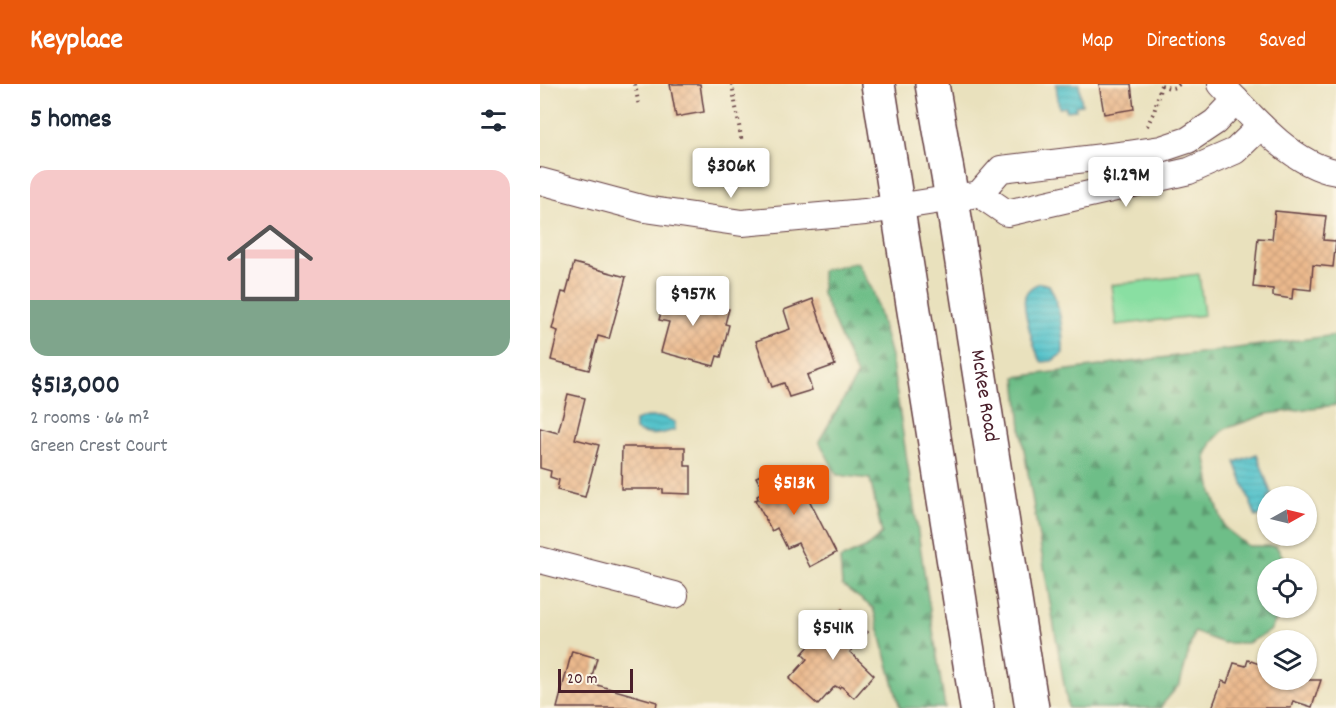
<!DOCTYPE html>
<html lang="en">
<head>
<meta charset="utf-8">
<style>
	:root { --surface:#fff; --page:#f2f2f3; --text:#1f2937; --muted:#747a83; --accent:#ea580c }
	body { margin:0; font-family:Dekko,sans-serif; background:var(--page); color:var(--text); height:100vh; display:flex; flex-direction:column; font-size:22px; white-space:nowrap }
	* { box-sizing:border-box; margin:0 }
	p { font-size:20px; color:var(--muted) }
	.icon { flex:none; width:33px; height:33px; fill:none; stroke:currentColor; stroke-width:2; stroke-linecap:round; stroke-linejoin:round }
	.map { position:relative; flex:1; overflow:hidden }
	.panel { display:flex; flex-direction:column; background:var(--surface); width:540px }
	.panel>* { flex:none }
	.needle { width:39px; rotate:82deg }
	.buttons { position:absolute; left:717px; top:402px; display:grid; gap:12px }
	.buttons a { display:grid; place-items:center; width:60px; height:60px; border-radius:50%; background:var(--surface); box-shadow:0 2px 4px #0004; font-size:30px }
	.scale { position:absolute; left:18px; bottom:15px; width:75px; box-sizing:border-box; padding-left:6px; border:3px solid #4a1f2b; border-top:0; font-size:16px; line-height:21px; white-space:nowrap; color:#4a1f2b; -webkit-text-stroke:4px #fcf5e5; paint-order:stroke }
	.price { position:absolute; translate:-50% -51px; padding:0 14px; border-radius:6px; background:#fff; color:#222; font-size:20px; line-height:39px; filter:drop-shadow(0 2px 3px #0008) }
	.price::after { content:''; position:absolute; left:50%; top:36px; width:18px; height:14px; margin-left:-9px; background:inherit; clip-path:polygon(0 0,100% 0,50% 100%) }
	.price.current { background:var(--accent); color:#fff }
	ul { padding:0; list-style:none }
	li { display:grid; align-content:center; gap:12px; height:318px; padding:0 30px }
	li span { display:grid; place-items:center; height:186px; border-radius:18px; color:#555 }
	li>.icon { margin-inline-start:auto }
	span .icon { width:108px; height:108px; fill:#fffc; stroke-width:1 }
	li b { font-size:26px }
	h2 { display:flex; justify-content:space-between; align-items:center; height:72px; padding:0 30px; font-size:26px }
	header { display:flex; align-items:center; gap:36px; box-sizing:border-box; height:84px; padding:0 30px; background:var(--accent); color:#fff }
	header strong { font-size:28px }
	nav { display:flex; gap:33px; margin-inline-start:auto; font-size:21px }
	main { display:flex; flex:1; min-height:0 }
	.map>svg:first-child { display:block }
	.forest { fill:url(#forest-firs); stroke:#5c6e5a; stroke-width:1.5 }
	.pitch { fill:#89dfa2; stroke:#6a7f66; stroke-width:1.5 }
	.water { fill:url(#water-rules); stroke:#50717b; stroke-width:1.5 }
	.building { fill:url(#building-cross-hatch) }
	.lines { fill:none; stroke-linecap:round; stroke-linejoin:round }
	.street-casing { stroke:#623c41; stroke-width:28 }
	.secondary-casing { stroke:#623c41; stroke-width:36 }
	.path { stroke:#623c41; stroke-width:4; stroke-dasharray:1.5 4.5; stroke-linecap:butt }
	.street { stroke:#fff; stroke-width:26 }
	.secondary { stroke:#fff; stroke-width:33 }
	.labels { text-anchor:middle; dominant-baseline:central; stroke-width:6; stroke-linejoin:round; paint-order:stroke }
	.street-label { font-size:21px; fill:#4a1f2b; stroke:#fcf5e5 }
</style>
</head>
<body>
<header>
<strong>Keyplace</strong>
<nav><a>Map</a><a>Directions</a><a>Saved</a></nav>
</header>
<main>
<section class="panel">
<h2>5 homes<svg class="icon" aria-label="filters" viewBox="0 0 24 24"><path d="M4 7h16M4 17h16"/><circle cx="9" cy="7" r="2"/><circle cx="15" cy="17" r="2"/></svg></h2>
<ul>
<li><span style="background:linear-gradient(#f6c9c9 70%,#7fa58c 0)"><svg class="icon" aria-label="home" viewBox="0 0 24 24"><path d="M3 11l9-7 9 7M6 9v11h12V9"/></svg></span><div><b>$513,000</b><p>2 rooms · 66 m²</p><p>Green Crest Court</p></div></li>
</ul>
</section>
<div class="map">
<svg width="796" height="624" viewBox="0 0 796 624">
	<defs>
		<pattern id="forest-firs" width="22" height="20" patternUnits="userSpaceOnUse" patternTransform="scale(1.5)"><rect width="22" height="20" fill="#6ebe88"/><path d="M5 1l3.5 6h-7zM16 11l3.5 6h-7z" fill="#5c9a6f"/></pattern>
		<pattern id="water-rules" width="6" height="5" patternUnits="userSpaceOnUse" patternTransform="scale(1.5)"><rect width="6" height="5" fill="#55c3cb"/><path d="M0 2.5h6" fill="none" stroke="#4ca7ae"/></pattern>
		<pattern id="building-cross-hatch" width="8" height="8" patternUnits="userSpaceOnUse" patternTransform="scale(1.5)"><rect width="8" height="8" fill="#ebb98d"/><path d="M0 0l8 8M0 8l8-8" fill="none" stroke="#cb9f7a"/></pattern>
	</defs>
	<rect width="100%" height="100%" fill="#fcf5e5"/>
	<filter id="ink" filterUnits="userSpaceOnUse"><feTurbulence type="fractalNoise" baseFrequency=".0167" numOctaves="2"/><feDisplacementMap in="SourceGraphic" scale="12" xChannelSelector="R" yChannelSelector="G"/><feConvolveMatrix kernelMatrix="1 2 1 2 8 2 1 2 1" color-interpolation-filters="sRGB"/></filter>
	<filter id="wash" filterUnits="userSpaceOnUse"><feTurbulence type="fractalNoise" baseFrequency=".008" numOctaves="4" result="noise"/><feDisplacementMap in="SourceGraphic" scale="24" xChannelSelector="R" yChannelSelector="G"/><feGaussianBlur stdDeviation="1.35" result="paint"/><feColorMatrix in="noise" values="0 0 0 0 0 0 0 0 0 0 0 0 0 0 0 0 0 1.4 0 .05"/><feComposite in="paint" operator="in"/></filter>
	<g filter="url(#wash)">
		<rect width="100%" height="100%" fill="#e9e1bd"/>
		<!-- forest -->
		<g class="forest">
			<polygon points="317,178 333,207 351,272 405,624 360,624 333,524 302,501 300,475 325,464 342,450 330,395 297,391 279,357 317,292 282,210 282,186"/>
			<polygon points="796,251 796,321 727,330 685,345 672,358 666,374 672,408 685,444 708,462 736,462 750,484 728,484 728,524 743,524 730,547 708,559 683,559 654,548 640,600 622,621 622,624 528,624 482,354 476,293"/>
		</g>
		<!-- pitch -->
		<polygon class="pitch" points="659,190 664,231 576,241 571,201"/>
		<!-- water -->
		<g class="water">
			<polygon points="516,0 539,0 542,21 535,22 536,26 526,27 526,23 519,24"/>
			<path d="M500,199L509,201C519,216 524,250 523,269L512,277L502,278C494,268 482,224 485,212C488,204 493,202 500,199Z"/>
			<path d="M106,333H123L135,338V346C118,350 112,354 95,346V337Z"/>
			<polygon points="717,370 732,412 728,412 727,429 716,433 695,378"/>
		</g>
		<g id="blocks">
			<!-- building -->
			<g class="building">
				<polygon points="130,0 160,0 164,28 136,33"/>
				<polygon points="559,0 591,0 594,25 564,30"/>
				<polygon points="735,127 786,132 783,156 796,157 793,183 773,181 771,206 753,204 752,215 733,212 733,205 713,203 718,154 732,155"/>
				<polygon points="34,179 86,193 69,255 58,252 49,286 11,276 18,247 12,245 22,208 26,209"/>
				<polygon points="128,202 155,209 153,216 189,225 185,240 189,241 181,273 177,272 174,282 121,268 129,238 119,236"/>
				<polygon points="273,215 295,281 267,291 272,306 249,313 244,299 232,303 216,257 250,245 244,226"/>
				<polygon points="28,310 45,314 35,355 59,361 45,413 17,406 19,396 10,393 11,387 0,384 0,344 18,349"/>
				<polygon points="82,363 145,363 145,382 151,382 151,410 123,409 123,405 81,405"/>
				<polygon points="234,385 240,398 256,390 296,469 270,483 258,459 247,464 237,444 232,447 215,416 218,415 217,412 224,408 216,393"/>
				<polygon points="302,525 328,548 310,568 334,591 314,614 301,602 299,604 295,602 278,621 249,595 267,575 262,570"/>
				<polygon points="32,567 57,574 50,599 117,618 116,624 17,624"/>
				<polygon points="708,576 728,583 728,596 781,596 772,623 753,617 751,624 672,624 682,597 687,599 694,579 706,582"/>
			</g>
		</g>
	</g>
	<g filter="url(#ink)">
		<use href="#blocks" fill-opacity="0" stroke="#623c41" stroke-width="1.5"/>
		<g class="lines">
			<defs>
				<g id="street">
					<path d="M681,0C710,31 752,81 796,88"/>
					<polyline points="0,97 105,125 202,139 325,128 439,110 461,85 588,70 621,65 648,56 675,38 696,16"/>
					<polyline points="439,110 467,129 649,87 695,67 721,42"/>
					<polyline points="0,476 135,511"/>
				</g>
				<g id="secondary">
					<polyline points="338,0 437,624"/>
					<path id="s1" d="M392,0L412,115L492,624"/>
				</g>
			</defs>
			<!-- street casing -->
			<use href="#street" class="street-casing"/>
			<!-- secondary casing -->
			<use href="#secondary" class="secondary-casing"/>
			<!-- path -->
			<g class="path">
				<polyline points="95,0 99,23"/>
				<polyline points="192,0 202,59"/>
				<path d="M621,1C628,4 633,6 639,0"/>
				<polyline points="607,42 614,28 621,1 620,0"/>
			</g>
			<!-- street -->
			<use href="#street" class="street"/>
			<!-- secondary -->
			<use href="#secondary" class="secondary"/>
		</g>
	</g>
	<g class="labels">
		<!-- street labels -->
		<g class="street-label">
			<text stroke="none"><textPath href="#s1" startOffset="316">McKee Road</textPath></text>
		</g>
	</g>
</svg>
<div class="buttons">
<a><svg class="needle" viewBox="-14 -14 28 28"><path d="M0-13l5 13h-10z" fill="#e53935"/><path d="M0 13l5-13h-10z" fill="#747a83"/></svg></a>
<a><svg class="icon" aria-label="locate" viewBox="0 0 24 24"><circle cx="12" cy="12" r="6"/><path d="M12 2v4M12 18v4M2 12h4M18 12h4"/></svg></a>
<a><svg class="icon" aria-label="layers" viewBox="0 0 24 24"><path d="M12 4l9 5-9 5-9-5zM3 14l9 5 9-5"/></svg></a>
</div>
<div class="scale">20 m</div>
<b class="price" style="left:191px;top:115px">$306K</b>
<b class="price" style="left:586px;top:124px">$1.29M</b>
<b class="price" style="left:153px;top:243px">$957K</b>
<b class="price current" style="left:254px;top:432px">$513K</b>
<b class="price" style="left:293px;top:577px">$541K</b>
</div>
</main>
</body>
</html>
